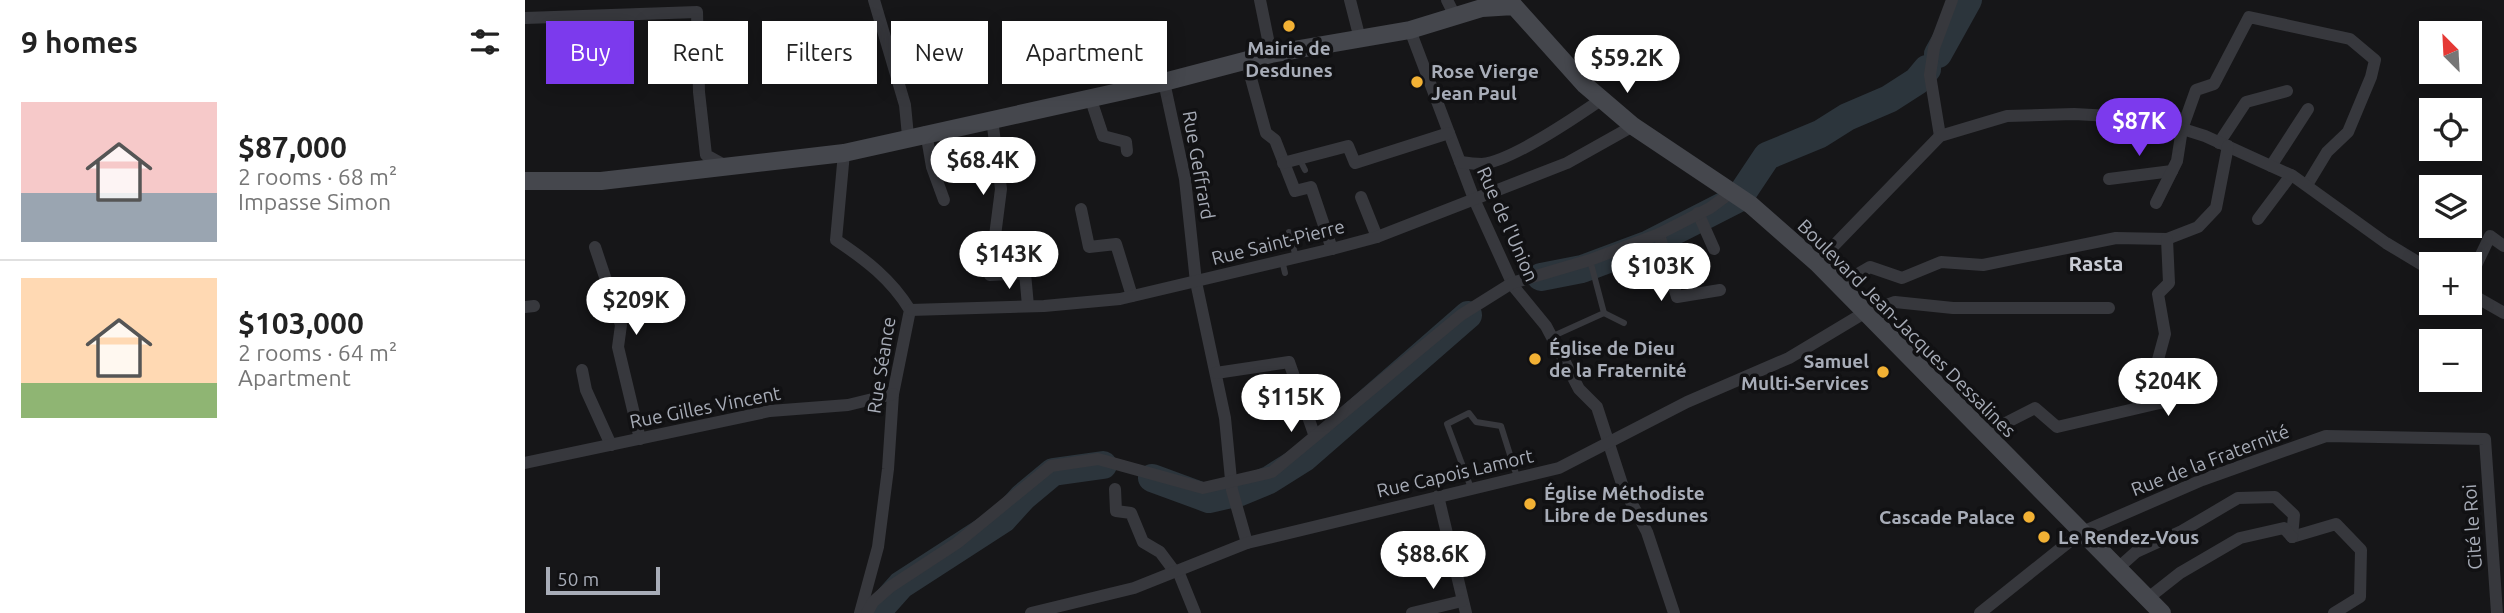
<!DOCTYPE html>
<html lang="en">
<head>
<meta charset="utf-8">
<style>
	:root { --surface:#fff; --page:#f6f6f6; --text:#222; --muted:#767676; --line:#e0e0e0; --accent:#7c3aed }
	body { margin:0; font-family:Ubuntu,sans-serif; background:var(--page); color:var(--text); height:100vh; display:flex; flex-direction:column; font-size:26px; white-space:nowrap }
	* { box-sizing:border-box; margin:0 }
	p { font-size:23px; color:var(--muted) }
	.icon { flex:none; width:38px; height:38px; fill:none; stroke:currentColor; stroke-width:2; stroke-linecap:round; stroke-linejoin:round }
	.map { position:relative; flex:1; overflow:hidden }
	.side { display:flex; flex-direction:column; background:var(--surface); width:525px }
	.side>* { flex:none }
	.banner { position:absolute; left:21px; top:21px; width:665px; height:63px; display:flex; gap:14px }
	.needle { width:46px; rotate:336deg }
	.buttons { position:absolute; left:1894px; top:21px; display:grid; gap:14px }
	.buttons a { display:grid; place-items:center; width:63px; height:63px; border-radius:0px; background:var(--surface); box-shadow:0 4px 18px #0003; font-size:35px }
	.scale { position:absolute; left:21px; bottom:18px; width:114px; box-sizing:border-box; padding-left:7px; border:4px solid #a8adb8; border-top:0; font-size:19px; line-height:24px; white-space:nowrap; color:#a8adb8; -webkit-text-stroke:5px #111113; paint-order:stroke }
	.price { position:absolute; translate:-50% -60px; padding:0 16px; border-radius:24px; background:#fff; color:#222; font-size:23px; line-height:46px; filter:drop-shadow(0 2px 4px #0008) }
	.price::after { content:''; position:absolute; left:50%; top:42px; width:21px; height:16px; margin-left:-10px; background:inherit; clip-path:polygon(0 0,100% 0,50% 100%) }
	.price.current { background:var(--accent); color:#fff }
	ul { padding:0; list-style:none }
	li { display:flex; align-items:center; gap:21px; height:175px; padding:0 21px }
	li+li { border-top:2px solid var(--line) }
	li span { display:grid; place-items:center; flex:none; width:196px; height:140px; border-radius:0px; color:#555 }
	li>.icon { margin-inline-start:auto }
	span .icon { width:84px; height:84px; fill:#fffc; stroke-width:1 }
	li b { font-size:30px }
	h2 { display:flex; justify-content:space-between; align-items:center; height:84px; padding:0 21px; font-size:30px }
	.chip { padding:0 24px; border-radius:0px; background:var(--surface); box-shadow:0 4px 18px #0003; font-size:24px; line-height:63px }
	.chip.current { background:var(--accent); color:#fff }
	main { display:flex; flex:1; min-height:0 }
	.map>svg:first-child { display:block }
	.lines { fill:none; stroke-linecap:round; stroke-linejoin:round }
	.river { stroke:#2c353c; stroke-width:28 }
	.lane { stroke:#37383d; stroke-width:6 }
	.street { stroke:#37383d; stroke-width:12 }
	.secondary { stroke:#45474d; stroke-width:18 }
	.poi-dot { fill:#f2b134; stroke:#111113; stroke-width:2.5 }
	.labels { text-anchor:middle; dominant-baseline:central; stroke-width:7; stroke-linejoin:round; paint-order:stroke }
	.poi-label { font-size:19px; font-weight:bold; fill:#a8adb8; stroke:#111113; text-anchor:start }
	.street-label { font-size:19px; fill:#a8adb8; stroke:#111113 }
	.neighbourhood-label { font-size:21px; font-weight:bold; fill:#c9ccd4; stroke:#111113 }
</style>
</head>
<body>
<main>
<section class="side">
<h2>9 homes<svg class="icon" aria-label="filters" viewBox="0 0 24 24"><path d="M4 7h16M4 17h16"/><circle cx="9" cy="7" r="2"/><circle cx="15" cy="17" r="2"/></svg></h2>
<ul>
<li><span style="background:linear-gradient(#f6c9c9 65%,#9aa5b1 0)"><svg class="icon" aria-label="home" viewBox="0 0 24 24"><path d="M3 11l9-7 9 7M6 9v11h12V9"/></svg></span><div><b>$87,000</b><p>2 rooms · 68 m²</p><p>Impasse Simon</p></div></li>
<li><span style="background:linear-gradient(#ffd9b3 75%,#8fb573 0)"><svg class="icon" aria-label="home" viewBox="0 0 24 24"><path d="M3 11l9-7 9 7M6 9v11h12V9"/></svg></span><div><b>$103,000</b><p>2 rooms · 64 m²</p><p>Apartment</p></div></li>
</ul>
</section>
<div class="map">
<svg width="1979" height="613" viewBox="0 0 1979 613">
	<rect width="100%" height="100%" fill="#161618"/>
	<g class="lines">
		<!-- river -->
		<g class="river">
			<polyline points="1413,54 1443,0"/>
			<polyline points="1016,277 1057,269 1124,244 1214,198 1242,156 1295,134 1322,117 1364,99 1392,81 1402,69"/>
			<polyline points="627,478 684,499 715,492 744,480 779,458 943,315"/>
			<polyline points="351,613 376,585 478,519 498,497 528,472 578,465"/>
		</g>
		<!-- lane -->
		<g class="lane">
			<polyline points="774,158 780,170"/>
			<polyline points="764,232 771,257"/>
			<polyline points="757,260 760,273"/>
			<polyline points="1079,313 1099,323"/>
			<polyline points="1026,337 1079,313 1065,260"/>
			<polyline points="946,488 922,424 944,413 951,422 976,426 992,477"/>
		</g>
		<!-- street -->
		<g class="street">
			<polyline points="349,0 380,105 383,136"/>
			<polyline points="735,0 746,54"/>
			<polyline points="825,0 835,39"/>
			<polyline points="922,0 930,16"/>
			<polyline points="0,18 172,12 174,92 181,155 201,166"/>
			<polyline points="885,30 949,199 989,287 1021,326 1054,389 1072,407 1098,487 1122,532 1149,613"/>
			<polyline points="721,60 741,133 750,140 770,191 786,187 807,249"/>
			<polyline points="639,82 660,179 671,282 700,418 707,490 722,543"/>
			<polyline points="565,97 578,136 601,142 602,151"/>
			<polyline points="467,119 476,189 465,275 500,273 503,306"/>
			<polyline points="401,132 407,167 419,200"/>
			<polyline points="1415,136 1405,75 1409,48 1427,0"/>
			<polyline points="1694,143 1721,102 1762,91"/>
			<path d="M319,153L311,240C341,260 366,279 385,310L368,394L363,469L353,547L335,613"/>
			<path d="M935,162C942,163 950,164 957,164C986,161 1051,117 1077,99"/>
			<polyline points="758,163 823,146 830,163 924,133"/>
			<polyline points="1746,166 1783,109"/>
			<polyline points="1584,179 1647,171"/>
			<polyline points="836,197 852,237"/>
			<polyline points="1631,203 1652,161 1657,129 1671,90 1689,84 1724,17 1825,39 1850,60 1846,77 1823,132 1802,152 1782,185"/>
			<polyline points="556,209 564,247 591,244 607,296"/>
			<polyline points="1173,213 1189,249"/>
			<polyline points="1733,219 1766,175"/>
			<polyline points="1134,234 1152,297 1195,290"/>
			<polyline points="70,247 96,325 93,347 115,439"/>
			<polyline points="1292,263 1415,136 1482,116 1549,114 1623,118 1680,136 1768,176 1861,243 1906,270"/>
			<polyline points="1944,280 1965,236 1979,246"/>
			<polyline points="1314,285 1345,267 1377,278 1416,262 1458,265 1591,238 1642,239 1673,227 1691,208 1703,146"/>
			<polyline points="1944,293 1979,313"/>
			<polyline points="0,307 9,306"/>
			<polyline points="385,310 519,306 595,299 807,249 852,237 1042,163 1108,126"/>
			<polyline points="57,370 61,390 86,445"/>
			<polyline points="691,373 764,362 789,434"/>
			<polyline points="1459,434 1510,408 1532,427 1639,402 1631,367 1640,334 1633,294 1644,283 1642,239"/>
			<polyline points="0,463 245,411 323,405 368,394"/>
			<polyline points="590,489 591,511 606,513 618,542 635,552 650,572"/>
			<polyline points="913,496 941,613"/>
			<polyline points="1767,537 1811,524 1836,550 1835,597 1809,613"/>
			<polyline points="1592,569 1611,552 1657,531 1713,498 1750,497 1769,515 1767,537"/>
			<polyline points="653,571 670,613"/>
			<polyline points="1622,599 1655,573 1715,538 1759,528 1767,537"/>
			<polyline points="342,613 348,602 365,587 432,543 526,466 573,459 678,488 747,472 936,315 987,283 1065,260 1134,234 1185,208 1208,191"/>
			<polyline points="506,613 609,588 722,543 1034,468 1162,402 1264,358 1339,313 1370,302 1428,308 1584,308"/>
			<polyline points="887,613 937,601"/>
			<polyline points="1455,613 1555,533 1677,480 1801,436 1960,439 1972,613"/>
		</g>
		<!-- secondary -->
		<polyline class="secondary" points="0,181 76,181 319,153 639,82 746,54 885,30 957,8 989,6 1060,85 1108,126 1226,205 1292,263 1637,613"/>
	</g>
	<!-- markers -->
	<g class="poi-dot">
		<circle cx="764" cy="26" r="7"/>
		<circle cx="892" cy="82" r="7"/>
		<circle cx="1010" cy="359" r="7"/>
		<circle cx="1358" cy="372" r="7"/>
		<circle cx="1005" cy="504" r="7"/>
		<circle cx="1504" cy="517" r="7"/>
		<circle cx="1519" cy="537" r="7"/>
	</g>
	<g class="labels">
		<!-- poi labels -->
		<g class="poi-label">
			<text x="764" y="48" text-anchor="middle">Mairie de<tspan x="764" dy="22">Desdunes</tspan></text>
			<text x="906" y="71">Rose Vierge<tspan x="906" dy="22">Jean Paul</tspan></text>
			<text x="1024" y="348">Église de Dieu<tspan x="1024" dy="22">de la Fraternité</tspan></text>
			<text x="1344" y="361" text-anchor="end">Samuel<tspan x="1344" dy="22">Multi-Services</tspan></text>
			<text x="1019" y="493">Église Méthodiste<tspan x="1019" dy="22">Libre de Desdunes</tspan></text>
			<text x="1490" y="517" text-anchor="end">Cascade Palace</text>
			<text x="1533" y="537">Le Rendez-Vous</text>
		</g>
		<!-- street labels -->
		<g class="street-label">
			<text transform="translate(674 165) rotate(80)">Rue Geffrard</text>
			<text transform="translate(983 224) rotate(66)">Rue de l'Union</text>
			<text transform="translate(753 242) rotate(-14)">Rue Saint-Pierre</text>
			<text transform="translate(1382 328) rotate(45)">Boulevard Jean-Jacques Dessalines</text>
			<text transform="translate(356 365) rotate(-81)">Rue Séance</text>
			<text transform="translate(180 407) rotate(-11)">Rue Gilles Vincent</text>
			<text transform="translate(1685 460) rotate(-21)">Rue de la Fraternité</text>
			<text transform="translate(930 473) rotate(-13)">Rue Capois Lamort</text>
			<text transform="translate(1947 527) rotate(-94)">Cité le Roi</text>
		</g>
		<!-- neighbourhood labels -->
		<g class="neighbourhood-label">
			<text x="1571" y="263">Rasta</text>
		</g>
	</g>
</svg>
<div class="buttons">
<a><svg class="needle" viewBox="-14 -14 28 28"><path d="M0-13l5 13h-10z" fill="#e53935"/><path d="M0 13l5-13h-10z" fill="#767676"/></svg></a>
<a><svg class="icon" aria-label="locate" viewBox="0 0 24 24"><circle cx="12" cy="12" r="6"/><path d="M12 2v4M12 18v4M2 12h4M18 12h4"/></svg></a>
<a><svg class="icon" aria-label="layers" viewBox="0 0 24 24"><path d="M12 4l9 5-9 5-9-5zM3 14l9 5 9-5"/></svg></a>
<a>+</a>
<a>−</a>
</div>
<div class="scale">50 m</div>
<b class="price" style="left:1102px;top:95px">$59.2K</b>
<b class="price current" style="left:1614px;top:158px">$87K</b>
<b class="price" style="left:458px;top:197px">$68.4K</b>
<b class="price" style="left:484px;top:291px">$143K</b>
<b class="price" style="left:1136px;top:303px">$103K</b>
<b class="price" style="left:111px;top:337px">$209K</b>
<b class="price" style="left:1643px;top:418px">$204K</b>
<b class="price" style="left:766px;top:434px">$115K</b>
<b class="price" style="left:908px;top:591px">$88.6K</b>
<div class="banner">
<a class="chip current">Buy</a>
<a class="chip">Rent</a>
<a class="chip">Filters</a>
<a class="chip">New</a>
<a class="chip">Apartment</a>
</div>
</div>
</main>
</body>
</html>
